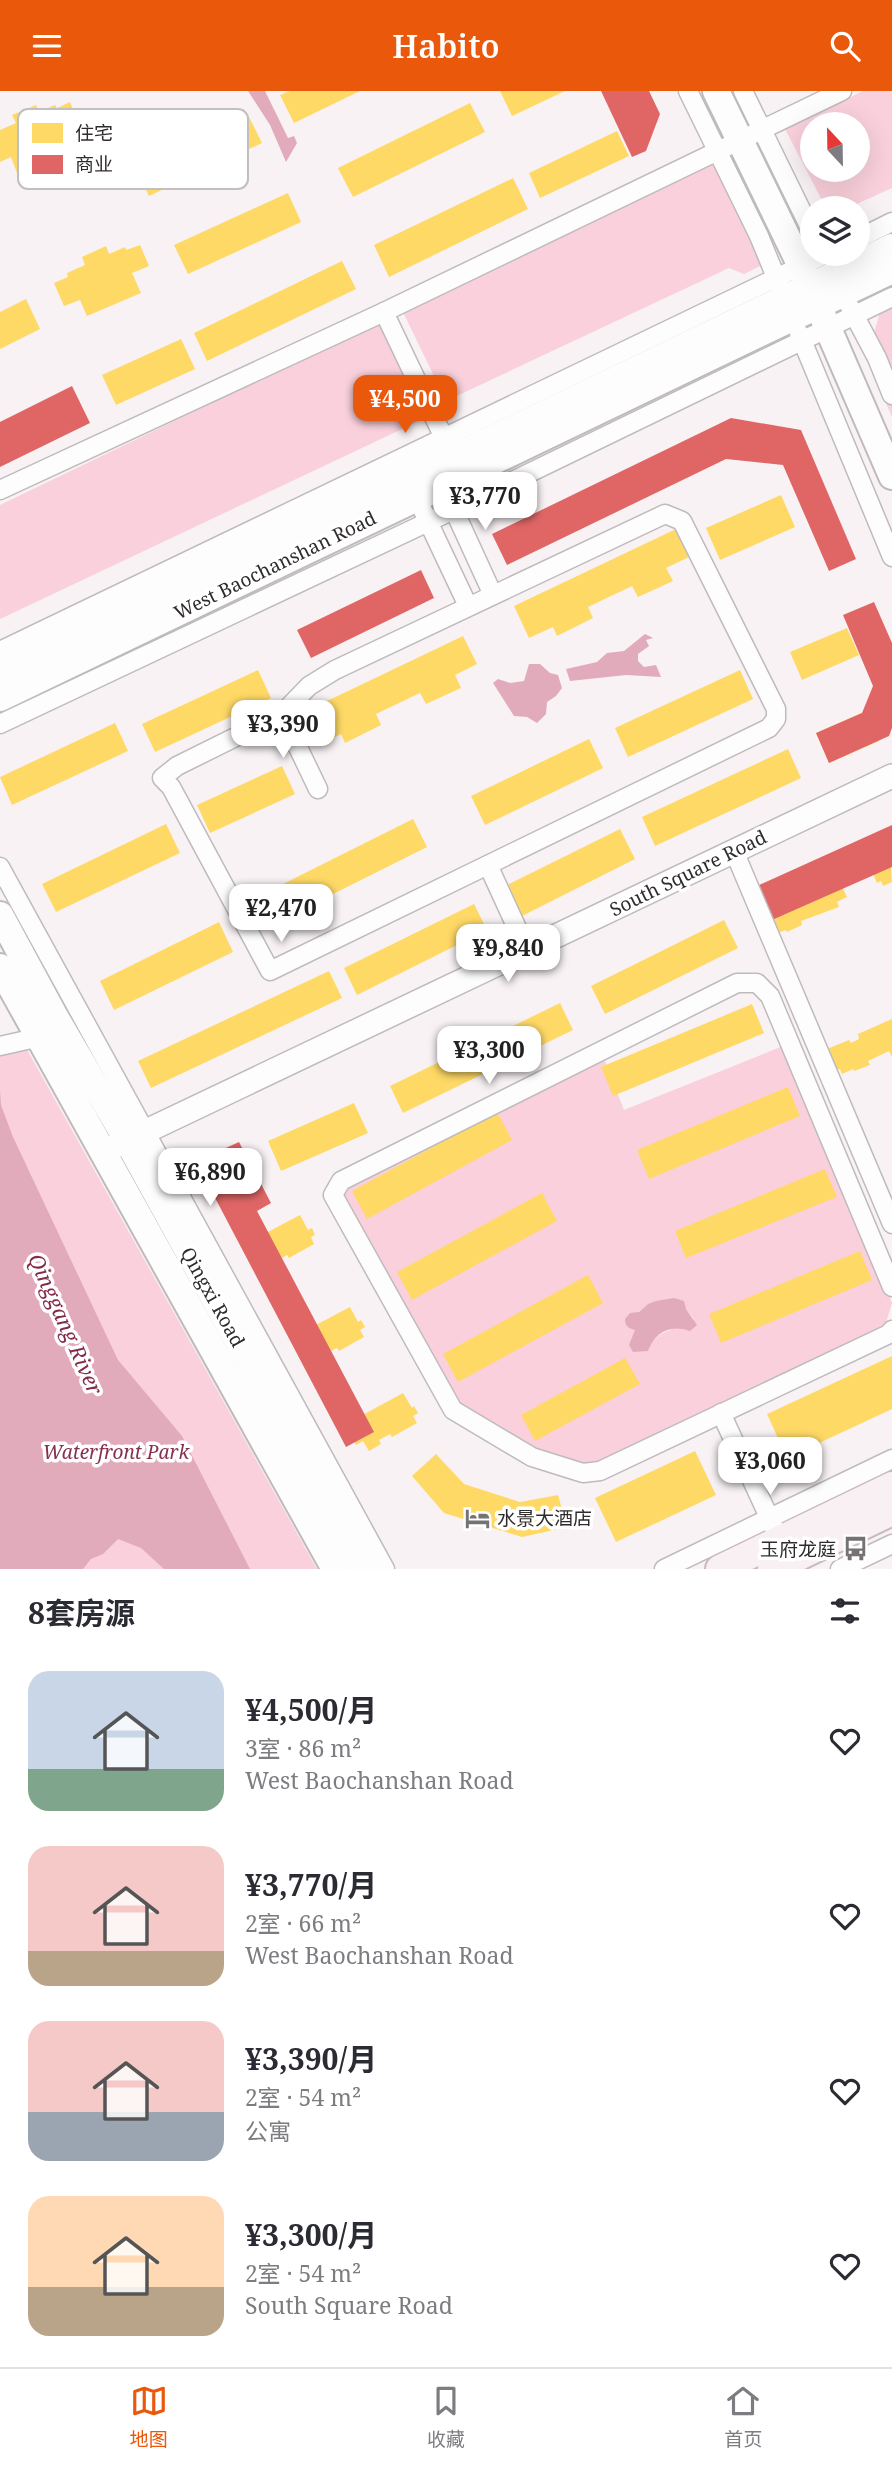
<!DOCTYPE html>
<html lang="zh">
<head>
<meta charset="utf-8">
<style>
	:root { --surface:#fff; --page:#f7f7f7; --text:#2b2b33; --muted:#7c7c81; --line:#e1e1e2; --accent:#ea580c }
	body { margin:0; font-family:"Noto Serif","Noto Sans SC",serif; background:var(--page); color:var(--text); height:100vh; display:flex; flex-direction:column; font-size:26px; white-space:nowrap }
	* { box-sizing:border-box; margin:0 }
	p { font-size:23px; color:var(--muted) }
	.icon { flex:none; width:38px; height:38px; fill:none; stroke:currentColor; stroke-width:2; stroke-linecap:round; stroke-linejoin:round }
	.map { position:relative; height:1478px; overflow:hidden }
	.drawer { display:flex; flex-direction:column; background:var(--surface); flex:1 }
	.drawer>* { flex:none }
	.needle { width:46px; rotate:338deg }
	.fabs { position:absolute; left:800px; top:21px; display:grid; gap:14px }
	.fabs a { display:grid; place-items:center; width:70px; height:70px; border-radius:50%; background:var(--surface); box-shadow:0 7px 28px #0002; font-size:35px }
	.price { position:absolute; translate:-50% -60px; padding:0 16px; border-radius:14px; background:#fff; color:#222; font-size:23px; line-height:46px; filter:drop-shadow(0 2px 4px #0008) }
	.price::after { content:''; position:absolute; left:50%; top:42px; width:21px; height:16px; margin-left:-10px; background:inherit; clip-path:polygon(0 0,100% 0,50% 100%) }
	.price.on { background:var(--accent); color:#fff }
	ul { padding:0; list-style:none }
	li { display:flex; align-items:center; gap:21px; height:175px; padding:0 28px }
	li span { display:grid; place-items:center; flex:none; width:196px; height:140px; border-radius:21px; color:#555 }
	li>.icon { margin-inline-start:auto }
	span .icon { width:84px; height:84px; fill:#fffc; stroke-width:1 }
	li b { font-size:30px }
	h2 { display:flex; justify-content:space-between; align-items:center; height:84px; padding:0 28px; font-size:30px }
	header { display:flex; justify-content:space-between; align-items:center; height:91px; padding:0 28px; background:var(--accent); color:#fff; font-size:32px; font-weight:600 }
	.tabs { display:flex; justify-content:space-around; align-items:center; height:98px; border-top:2px solid var(--line); background:var(--surface); font-size:19px; color:var(--muted) }
	.tabs a { display:grid; justify-items:center; gap:4px }
	.tabs .on { color:var(--accent) }
	.map>svg:first-child { display:block }
	.green { fill:#f9d0db; fill-rule:evenodd }
	.water { fill:#e2abbb }
	.homes { fill:#ffd966 }
	.shops { fill:#e06666 }
	.lines { fill:none; stroke-linecap:round; stroke-linejoin:round }
	.minor-casing { stroke:#bfbbbc; stroke-width:21 }
	.tertiary-casing { stroke:#bfbbbc; stroke-width:26 }
	.secondary-casing { stroke:#bfbbbc; stroke-width:30 }
	.primary-casing { stroke:#c9babf; stroke-width:32 }
	.minor { stroke:#fefdfd; stroke-width:18 }
	.tertiary { stroke:#fefdfd; stroke-width:23 }
	.secondary { stroke:#fefdfd; stroke-width:26 }
	.primary { stroke:#f8f0f2; stroke-width:28 }
	.labels { text-anchor:middle; dominant-baseline:central; stroke-width:7; stroke-linejoin:round; paint-order:stroke }
	.street-label { font-size:19px; fill:#302c2d; stroke:#fff }
	.park-label { font-size:19px; font-style:italic; fill:#882f4f; stroke:#fff }
	.poi-label { font-size:19px; fill:#302c2d; stroke:#fff; text-anchor:start }
	.water-label { font-size:21px; font-style:italic; fill:#832b4b; stroke:#fff }
	.key { fill:#fff; stroke:#c1c0c0; stroke-width:2 }
	.key-label { font-size:19px; fill:#302c2d }
</style>
</head>
<body>
<header><svg class="icon" aria-label="menu" viewBox="0 0 24 24"><path d="M4 6h16M4 12h16M4 18h16"/></svg>Habito<svg class="icon" aria-label="search" viewBox="0 0 24 24"><circle cx="10" cy="10" r="6"/><path d="M15 15l6 6"/></svg></header>
<div class="map">
<svg width="892" height="1478" viewBox="0 0 892 1478">
	<rect width="100%" height="100%" fill="#f8f2f4"/>
	<!-- green -->
	<g class="green">
		<path d="M863,0H892V97L848,117H826L785,38ZM858,33V79H812V33Z"/>
		<polygon points="716,71 762,163 760,175 744,183 729,177 446,310 403,221"/>
		<polygon points="892,212 892,326 867,268 881,217"/>
		<polygon points="376,233 385,237 424,321 419,330 0,528 0,414"/>
		<polygon points="25,955 317,1478 0,1478 0,961"/>
		<path d="M783,955L892,1212L884,1238L595,1374L554,1367L460,1313L340,1099L604,968L624,1019ZM648,1213L686,1218L694,1228C677,1241 657,1236 648,1260L635,1239L639,1221Z"/>
	</g>
	<!-- water -->
	<g class="water">
		<polygon points="248,0 265,0 288,47 294,45 297,52 286,71 270,34"/>
		<polygon points="645,543 653,547 646,549 649,555 638,563 638,570 644,576 656,574 661,586 626,584 570,590 566,578 597,571 607,562 624,560"/>
		<polygon points="529,573 540,573 550,582 558,584 562,597 556,605 547,611 546,623 537,632 527,626 514,625 493,592 498,588 510,592 524,590"/>
		<polygon points="0,999 1,1014 13,1046 118,1269 182,1345 250,1478 164,1478 141,1457 118,1448 103,1463 91,1468 83,1478 0,1478"/>
		<path d="M674,1207L684,1210L686,1218L697,1234L690,1240C671,1233 655,1241 648,1260L633,1261L629,1254L635,1239C628,1237 625,1235 625,1228L630,1222L639,1221L648,1213L656,1210Z"/>
	</g>
	<!-- homes -->
	<g class="homes">
		<polygon points="290,0 360,0 294,32 280,4"/>
		<polygon points="500,0 565,0 512,25"/>
		<polygon points="70,11 79,33 63,40 71,60 17,82 11,66 0,71 0,39 16,32 12,24 36,14 39,21 55,14 57,17"/>
		<polygon points="470,12 485,41 353,106 338,77"/>
		<polygon points="248,24 262,52 149,105 135,76"/>
		<polygon points="617,40 629,65 540,107 529,82"/>
		<polygon points="513,87 528,118 389,186 374,154"/>
		<polygon points="288,102 301,131 188,183 174,154"/>
		<polygon points="140,154 149,175 132,182 141,202 87,225 80,209 64,215 54,192 68,186 67,182 85,174 82,166 106,155 109,163 125,156 126,159"/>
		<polygon points="342,170 356,198 207,270 194,242"/>
		<polygon points="26,208 40,238 0,258 0,221"/>
		<polygon points="181,248 195,278 116,314 102,284"/>
		<polygon points="68,299 82,329 9,363 0,344 0,331"/>
		<polygon points="781,404 795,436 720,469 706,437"/>
		<polygon points="676,438 689,466 666,477 673,490 638,506 632,495 588,516 593,527 557,545 553,536 529,547 514,515"/>
		<polygon points="847,537 859,564 802,589 790,561"/>
		<polygon points="463,545 477,573 455,584 461,597 426,613 420,602 376,623 381,634 345,652 341,643 318,654 302,622"/>
		<polygon points="258,579 271,607 155,661 142,633"/>
		<polygon points="740,579 753,608 628,666 615,637"/>
		<polygon points="866,620 879,650 829,672 816,642"/>
		<polygon points="115,632 128,660 12,714 0,686"/>
		<polygon points="589,648 603,677 485,734 471,705"/>
		<polygon points="788,658 801,687 655,755 642,726"/>
		<polygon points="282,675 295,703 210,742 197,714"/>
		<polygon points="413,728 427,756 267,836 253,808"/>
		<polygon points="166,733 180,762 56,821 42,793"/>
		<polygon points="620,738 635,768 520,826 505,795"/>
		<polygon points="890,761 892,791 883,795 881,790 877,792 868,771"/>
		<polygon points="836,782 847,806 837,811 839,816 801,830 802,834 787,841 786,839 775,843 760,819 782,810 783,813 792,809 789,802"/>
		<polygon points="474,813 487,839 357,904 344,877"/>
		<polygon points="724,829 738,857 605,923 591,895"/>
		<polygon points="219,831 233,861 114,919 100,890"/>
		<polygon points="329,880 342,907 151,997 138,970"/>
		<polygon points="560,912 573,939 403,1022 390,995"/>
		<polygon points="752,913 764,942 613,1005 601,976"/>
		<polygon points="892,928 892,966 889,960 868,970 870,974 854,980 853,978 842,983 840,978 836,979 827,958 849,949 851,952 859,948 858,943"/>
		<polygon points="788,996 800,1025 649,1088 637,1059"/>
		<polygon points="354,1012 368,1042 281,1080 268,1050"/>
		<polygon points="497,1021 512,1049 367,1128 352,1100"/>
		<polygon points="825,1078 837,1106 686,1167 675,1140"/>
		<polygon points="542,1102 557,1130 412,1209 397,1181"/>
		<polygon points="300,1124 308,1139 312,1137 315,1144 311,1146 314,1153 289,1167 287,1164 276,1171 278,1175 266,1181 260,1171 254,1175 245,1153"/>
		<polygon points="860,1160 872,1189 721,1252 709,1223"/>
		<polygon points="588,1184 603,1212 458,1291 443,1263"/>
		<polygon points="350,1216 358,1231 361,1229 365,1236 360,1239 364,1246 339,1260 337,1257 325,1263 328,1267 315,1273 310,1264 303,1267 299,1260 302,1258 295,1245"/>
		<polygon points="892,1265 892,1318 787,1367 767,1323"/>
		<polygon points="625,1267 640,1293 535,1350 521,1324"/>
		<polygon points="403,1302 412,1317 414,1315 418,1322 413,1325 417,1332 392,1346 390,1343 379,1349 381,1353 369,1360 363,1350 356,1354 352,1346 355,1344 348,1332"/>
		<polygon points="695,1360 716,1404 616,1451 595,1407"/>
		<polygon points="436,1363 464,1393 520,1411 558,1404 567,1436 522,1446 444,1422 412,1385"/>
	</g>
	<!-- shops -->
	<g class="shops">
		<polygon points="601,0 649,0 660,23 646,60 632,66"/>
		<polygon points="72,295 90,332 0,376 0,331"/>
		<polygon points="731,327 801,339 856,468 829,480 783,374 726,368 507,474 492,443"/>
		<polygon points="421,479 434,507 311,567 297,539"/>
		<polygon points="874,511 892,552 892,637 889,645 829,672 816,642 862,622 873,595 843,524"/>
		<polygon points="892,734 892,776 772,829 757,795"/>
		<polygon points="239,1051 271,1112 257,1120 374,1341 346,1356 202,1082 206,1066"/>
	</g>
	<g class="lines">
		<defs>
			<g id="minor">
				<polyline points="688,0 759,145 780,196"/>
				<polyline points="743,0 812,141"/>
				<polyline points="858,148 892,131"/>
				<polyline points="850,216 877,267 892,304"/>
				<polyline points="384,221 444,347"/>
				<polyline points="799,242 892,466"/>
				<polyline points="0,399 384,221 842,0"/>
				<polyline points="417,407 468,515"/>
				<polyline points="449,408 493,504"/>
				<polygon points="665,423 682,430 776,618 776,628 769,637 270,880 171,696 162,687 177,675 282,623 309,595 335,579"/>
				<polyline points="0,560 826,163"/>
				<polyline points="282,623 318,698"/>
				<polyline points="0,633 428,431 892,206"/>
				<polyline points="734,760 892,1133"/>
				<polyline points="488,774 527,859"/>
				<polyline points="0,776 385,1478"/>
				<polyline points="0,955 40,946"/>
				<polyline points="892,1196 770,905 757,892 737,892 341,1090 333,1104 453,1319 532,1366 583,1382 600,1380 889,1243 892,1239"/>
				<polyline points="721,1322 774,1437"/>
				<polyline points="664,1478 892,1368"/>
				<polyline points="840,1478 892,1453"/>
			</g>
			<polyline id="tertiary" points="113,1056 892,685"/>
			<g id="secondary">
				<polyline points="716,0 801,175 892,385"/>
				<polyline points="0,583 892,156"/>
				<polyline points="0,607 892,179"/>
				<polyline points="0,824 54,924 127,1049 363,1478"/>
				<polyline points="0,876 335,1478"/>
			</g>
			<g id="primary">
				<polyline points="720,1478 892,1395"/>
				<polyline points="772,1478 892,1420"/>
			</g>
		</defs>
		<!-- minor casing -->
		<use href="#minor" class="minor-casing"/>
		<!-- tertiary casing -->
		<use href="#tertiary" class="tertiary-casing"/>
		<!-- secondary casing -->
		<use href="#secondary" class="secondary-casing"/>
		<!-- primary casing -->
		<use href="#primary" class="primary-casing"/>
		<!-- minor -->
		<use href="#minor" class="minor"/>
		<!-- tertiary -->
		<use href="#tertiary" class="tertiary"/>
		<!-- secondary -->
		<use href="#secondary" class="secondary"/>
		<!-- primary -->
		<use href="#primary" class="primary"/>
	</g>
	<!-- icons -->
	<defs>
		<symbol id="hotel-bare" viewBox="-9 -9 18 18"><path d="M-6-4.5h1.5V1H6V5H4.5V3h-9V5H-6ZM-4 0a1.8 1.8 0 1 1 3.6 0ZM.5 0V-2.5h3Q6-2.5 6 0Z" fill="#767173" stroke="#fff" stroke-width="2.5" paint-order="stroke"/></symbol>
		<symbol id="bus-bare" viewBox="-9 -9 18 18"><path d="M-5-6H5V4H4V6H2V4H-2V6H-4V4H-5ZM-3.5-4V0h7V-4ZM-3.5 1.2v1.5H-2V1.2ZM2 1.2v1.5H3.5V1.2Z" fill="#767173" stroke="#fff" stroke-width="2.5" paint-order="stroke"/></symbol>
	</defs>
	<g fill-rule="evenodd">
		<use href="#hotel-bare" x="460" y="1410" width="35" height="35"/>
		<use href="#bus-bare" x="838" y="1440" width="35" height="35"/>
	</g>
	<g class="labels">
		<!-- street labels -->
		<g class="street-label">
			<text transform="translate(275 474) rotate(-26)">West Baochanshan Road</text>
			<text transform="translate(688 782) rotate(-26)">South Square Road</text>
			<text transform="translate(213 1206) rotate(61)">Qingxi Road</text>
		</g>
		<!-- park labels -->
		<g class="park-label">
			<text x="116" y="1361">Waterfront Park</text>
		</g>
		<!-- poi labels -->
		<g class="poi-label">
			<text x="497" y="1427">水景大酒店</text>
			<text x="836" y="1458" text-anchor="end">玉府龙庭</text>
		</g>
		<!-- water labels -->
		<g class="water-label">
			<text transform="translate(66 1233) rotate(66)">Qinggang River</text>
		</g>
	</g>
	<!-- legend -->
	<rect x="18" y="18" width="230" height="80" rx="10" class="key"/>
	<rect x="32" y="32" width="31" height="20" fill="#ffd966"/>
	<rect x="32" y="64" width="31" height="19" fill="#e06666"/>
	<g class="key-label">
		<text x="75" y="49">住宅</text>
		<text x="75" y="80">商业</text>
	</g>
</svg>
<div class="fabs">
<a><svg class="needle" viewBox="-14 -14 28 28"><path d="M0-13l5 13h-10z" fill="#e53935"/><path d="M0 13l5-13h-10z" fill="#7c7c81"/></svg></a>
<a><svg class="icon" aria-label="layers" viewBox="0 0 24 24"><path d="M12 4l9 5-9 5-9-5zM3 14l9 5 9-5"/></svg></a>
</div>
<b class="price on" style="left:405px;top:344px">¥4,500</b>
<b class="price" style="left:485px;top:441px">¥3,770</b>
<b class="price" style="left:283px;top:669px">¥3,390</b>
<b class="price" style="left:281px;top:853px">¥2,470</b>
<b class="price" style="left:508px;top:893px">¥9,840</b>
<b class="price" style="left:489px;top:995px">¥3,300</b>
<b class="price" style="left:210px;top:1117px">¥6,890</b>
<b class="price" style="left:770px;top:1406px">¥3,060</b>
</div>
<section class="drawer">
<h2>8套房源<svg class="icon" aria-label="filters" viewBox="0 0 24 24"><path d="M4 7h16M4 17h16"/><circle cx="9" cy="7" r="2"/><circle cx="15" cy="17" r="2"/></svg></h2>
<ul>
<li><span style="background:linear-gradient(#c9d6e8 70%,#7fa58c 0)"><svg class="icon" aria-label="home" viewBox="0 0 24 24"><path d="M3 11l9-7 9 7M6 9v11h12V9"/></svg></span><div><b>¥4,500/月</b><p>3室 · 86 m²</p><p>West Baochanshan Road</p></div><svg class="icon" aria-label="heart" viewBox="0 0 24 24"><path d="M12 20l-8-8c-3-5 5-10 8-4 3-6 11-1 8 4z"/></svg></li>
<li><span style="background:linear-gradient(#f6c9c9 75%,#b9a48a 0)"><svg class="icon" aria-label="home" viewBox="0 0 24 24"><path d="M3 11l9-7 9 7M6 9v11h12V9"/></svg></span><div><b>¥3,770/月</b><p>2室 · 66 m²</p><p>West Baochanshan Road</p></div><svg class="icon" aria-label="heart" viewBox="0 0 24 24"><path d="M12 20l-8-8c-3-5 5-10 8-4 3-6 11-1 8 4z"/></svg></li>
<li><span style="background:linear-gradient(#f6c9c9 65%,#9aa5b1 0)"><svg class="icon" aria-label="home" viewBox="0 0 24 24"><path d="M3 11l9-7 9 7M6 9v11h12V9"/></svg></span><div><b>¥3,390/月</b><p>2室 · 54 m²</p><p>公寓</p></div><svg class="icon" aria-label="heart" viewBox="0 0 24 24"><path d="M12 20l-8-8c-3-5 5-10 8-4 3-6 11-1 8 4z"/></svg></li>
<li><span style="background:linear-gradient(#ffd9b3 65%,#b9a48a 0)"><svg class="icon" aria-label="home" viewBox="0 0 24 24"><path d="M3 11l9-7 9 7M6 9v11h12V9"/></svg></span><div><b>¥3,300/月</b><p>2室 · 54 m²</p><p>South Square Road</p></div><svg class="icon" aria-label="heart" viewBox="0 0 24 24"><path d="M12 20l-8-8c-3-5 5-10 8-4 3-6 11-1 8 4z"/></svg></li>
</ul>
</section>
<nav class="tabs">
<a class="on"><svg class="icon" aria-label="map" viewBox="0 0 24 24"><path d="M3 6l6-2 6 2 6-2v14l-6 2-6-2-6 2zM9 4v14M15 6v14"/></svg>地图</a>
<a><svg class="icon" aria-label="saved" viewBox="0 0 24 24"><path d="M7 4h10v16l-5-4-5 4z"/></svg>收藏</a>
<a><svg class="icon" aria-label="home" viewBox="0 0 24 24"><path d="M3 11l9-7 9 7M6 9v11h12V9"/></svg>首页</a>
</nav>
</body>
</html>
